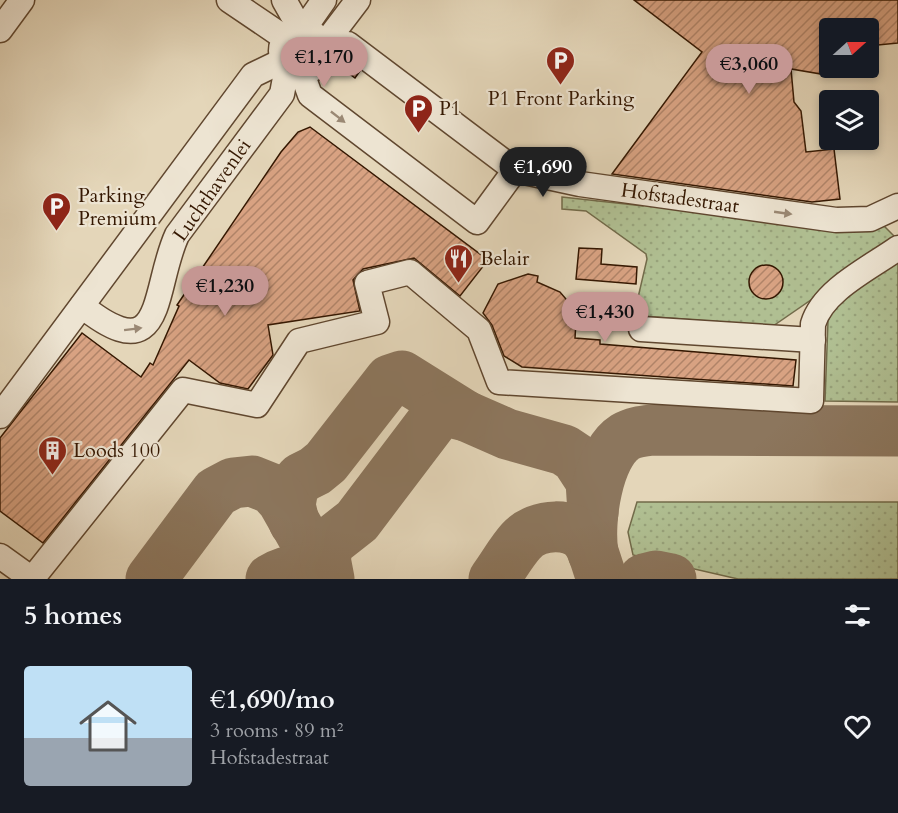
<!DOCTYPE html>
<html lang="en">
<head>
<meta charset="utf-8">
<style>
	:root { --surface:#171b24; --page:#242831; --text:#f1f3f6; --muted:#9ea1a6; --accent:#c59692 }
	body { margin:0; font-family:Cardo,serif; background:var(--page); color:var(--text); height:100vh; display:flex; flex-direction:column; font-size:22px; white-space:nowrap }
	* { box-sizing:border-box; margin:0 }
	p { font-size:20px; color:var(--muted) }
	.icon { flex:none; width:33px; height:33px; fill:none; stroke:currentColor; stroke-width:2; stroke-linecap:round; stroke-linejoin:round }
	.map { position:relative; height:579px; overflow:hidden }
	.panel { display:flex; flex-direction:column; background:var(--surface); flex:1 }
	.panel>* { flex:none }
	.needle { width:39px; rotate:69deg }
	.tools { position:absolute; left:819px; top:18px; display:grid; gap:12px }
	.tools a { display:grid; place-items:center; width:60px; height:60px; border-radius:6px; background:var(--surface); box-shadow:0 3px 9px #0003; font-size:30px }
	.price { position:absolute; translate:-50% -51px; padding:0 14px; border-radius:21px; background:var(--accent); color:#111; font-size:20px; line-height:39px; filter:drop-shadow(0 2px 3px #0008) }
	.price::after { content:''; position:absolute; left:50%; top:36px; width:18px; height:14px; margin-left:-9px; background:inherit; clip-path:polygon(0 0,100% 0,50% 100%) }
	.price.selected { background:#222; color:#fff }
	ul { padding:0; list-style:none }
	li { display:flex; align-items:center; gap:18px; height:150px; padding:0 24px }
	li span { display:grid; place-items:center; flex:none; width:168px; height:120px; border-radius:6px; color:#555 }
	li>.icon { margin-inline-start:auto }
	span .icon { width:72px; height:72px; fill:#fffc; stroke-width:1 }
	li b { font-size:26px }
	h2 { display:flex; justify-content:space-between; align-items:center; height:72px; padding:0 24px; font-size:26px }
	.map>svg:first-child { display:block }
	.grass { fill:url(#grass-dots); stroke:#726b4a; stroke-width:1.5 }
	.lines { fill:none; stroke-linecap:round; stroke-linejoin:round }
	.taxiway { stroke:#8c765d; stroke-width:51 }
	.building { fill:url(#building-hatch); stroke:#341701; stroke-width:1.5 }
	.minor-casing { stroke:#60472f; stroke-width:27 }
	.minor { stroke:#ede4d2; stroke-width:24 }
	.oneway { fill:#9a8874 }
	.labels { text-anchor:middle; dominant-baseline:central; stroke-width:4.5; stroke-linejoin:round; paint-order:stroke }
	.poi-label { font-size:20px; fill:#341701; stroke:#ede4d2; text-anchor:start }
	.street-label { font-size:20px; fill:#341701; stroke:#ede4d2 }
</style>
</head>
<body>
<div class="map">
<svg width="898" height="579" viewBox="0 0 898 579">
	<defs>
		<pattern id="grass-dots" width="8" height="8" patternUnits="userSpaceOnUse" patternTransform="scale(1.5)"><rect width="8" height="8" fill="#b0bf92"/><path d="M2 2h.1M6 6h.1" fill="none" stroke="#98a37c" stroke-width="1.8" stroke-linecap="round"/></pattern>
		<pattern id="building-hatch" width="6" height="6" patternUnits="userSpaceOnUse" patternTransform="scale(1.5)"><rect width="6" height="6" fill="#d8a282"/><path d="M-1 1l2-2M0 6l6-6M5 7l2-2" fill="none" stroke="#b08368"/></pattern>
	</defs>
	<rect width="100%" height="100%" fill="#e4d6b9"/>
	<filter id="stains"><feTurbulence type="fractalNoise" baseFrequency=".00333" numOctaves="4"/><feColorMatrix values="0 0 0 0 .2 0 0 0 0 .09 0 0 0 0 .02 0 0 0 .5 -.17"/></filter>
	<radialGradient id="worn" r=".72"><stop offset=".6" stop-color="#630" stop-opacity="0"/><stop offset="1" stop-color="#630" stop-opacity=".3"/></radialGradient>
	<!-- grass -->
	<g class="grass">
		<circle cx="303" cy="51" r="12"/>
		<polygon points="562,197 643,206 644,200 881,223 898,240 773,326 617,314 617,301 637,302 647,259 646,254 586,211 562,209"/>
		<polygon points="898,256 898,402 825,401 828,321 836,302"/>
		<polygon points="637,502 898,502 898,579 738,579 633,555 628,532"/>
	</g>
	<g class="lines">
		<!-- taxiway -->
		<g class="taxiway">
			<polyline points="294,522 290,505 293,488 301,478 315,471 326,462 390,380 402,376 466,416 507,434 564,450 576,458 591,481 593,513"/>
			<path d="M593,553C588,522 597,455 625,437C633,432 643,431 652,430L898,431"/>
			<polyline points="151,579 216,492 233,483 252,481 272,489 282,500 327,579"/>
			<path d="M271,579C290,568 307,567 325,579"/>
			<polyline points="329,579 325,558 329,543 357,521 435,418 449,412 466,416"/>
			<path d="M494,579C503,567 511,552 521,541C537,523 574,521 588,542C594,551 596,563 600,573"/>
			<polyline points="644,579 656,576 671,579"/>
		</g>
	</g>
	<!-- building -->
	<g class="building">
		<polygon points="634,0 898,0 898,43 868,46 868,28 830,28 830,59 820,63 821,74 791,69 794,102 801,111 806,152 834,149 840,199 812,202 612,174 702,52"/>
		<polygon points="348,62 360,71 355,78 343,69"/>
		<polygon points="310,127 488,260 460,296 414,258 363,269 353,280 360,311 268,325 273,355 248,389 220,383 189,360 43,543 0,511 0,438 82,333 141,377 150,363 153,365 179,306 177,305 281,152 298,132"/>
		<polygon points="579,248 602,249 601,264 637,267 636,284 576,279"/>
		<circle cx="766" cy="282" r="17"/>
		<polygon points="528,274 538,276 537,282 560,292 572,306 576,322 575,338 600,340 600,344 796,360 793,386 522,367 504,356 492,325 483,313 498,284"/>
	</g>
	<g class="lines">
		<defs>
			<g id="minor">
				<polyline points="229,0 285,38"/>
				<polyline points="284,0 301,30"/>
				<circle cx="302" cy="51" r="21"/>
				<polyline points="0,30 22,0"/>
				<polyline points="303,30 324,0"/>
				<polyline points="323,46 358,0"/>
				<polyline points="323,48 348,44 515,170 580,184 836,220 870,219 898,206"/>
				<polyline points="302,73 310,95 477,222 515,170"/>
				<path d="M82,306C166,373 152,289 177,235L282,94L287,67"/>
				<polyline points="641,329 813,340"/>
				<polyline points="0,416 253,75 282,61"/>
				<polyline points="0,556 32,579"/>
				<path d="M32,579L183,390L257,405L299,341L377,322L367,283L410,272L479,330L499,382L811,401L813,324C823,290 870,268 898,248"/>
			</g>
		</defs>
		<!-- minor casing -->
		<use href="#minor" class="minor-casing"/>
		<!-- minor -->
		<use href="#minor" class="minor"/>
	</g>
	<!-- one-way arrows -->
	<defs><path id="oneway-solid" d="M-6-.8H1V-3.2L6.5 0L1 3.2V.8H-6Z" transform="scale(1.5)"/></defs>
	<g class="oneway">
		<use href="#oneway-solid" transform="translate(338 117) rotate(38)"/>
		<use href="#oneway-solid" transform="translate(783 213) rotate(8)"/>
		<use href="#oneway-solid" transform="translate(133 329) rotate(-7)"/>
	</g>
	<!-- icons -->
	<defs>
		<symbol id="parking-pin" viewBox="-11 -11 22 30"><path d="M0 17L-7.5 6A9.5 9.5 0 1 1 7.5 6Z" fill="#8f2418" stroke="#ede4d2"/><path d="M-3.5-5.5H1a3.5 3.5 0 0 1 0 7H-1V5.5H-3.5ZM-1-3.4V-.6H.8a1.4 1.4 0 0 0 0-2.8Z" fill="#fff"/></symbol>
		<symbol id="restaurant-pin" viewBox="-11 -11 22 30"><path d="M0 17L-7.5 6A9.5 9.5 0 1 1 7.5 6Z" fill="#8f2418" stroke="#ede4d2"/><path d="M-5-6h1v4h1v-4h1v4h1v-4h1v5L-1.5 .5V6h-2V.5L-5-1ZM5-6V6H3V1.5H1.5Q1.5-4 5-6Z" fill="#fff"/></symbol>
		<symbol id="building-pin" viewBox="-11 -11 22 30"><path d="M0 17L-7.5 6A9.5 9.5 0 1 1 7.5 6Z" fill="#8f2418" stroke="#ede4d2"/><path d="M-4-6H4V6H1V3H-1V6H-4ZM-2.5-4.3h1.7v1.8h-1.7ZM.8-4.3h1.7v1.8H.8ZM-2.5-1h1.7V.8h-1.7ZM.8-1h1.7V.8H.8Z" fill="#fff"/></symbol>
	</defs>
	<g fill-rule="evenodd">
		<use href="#parking-pin" x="544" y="44" width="33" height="45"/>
		<use href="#parking-pin" x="402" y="92" width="33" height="45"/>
		<use href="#parking-pin" x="40" y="190" width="33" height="45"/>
		<use href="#restaurant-pin" x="442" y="242" width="33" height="45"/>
		<use href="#building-pin" x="36" y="434" width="33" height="45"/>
	</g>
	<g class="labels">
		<!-- poi labels -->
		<g class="poi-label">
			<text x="561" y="98" text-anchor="middle">P1 Front Parking</text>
			<text x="439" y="108">P1</text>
			<text x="78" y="195">Parking<tspan x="78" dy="23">Premium</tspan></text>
			<text x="480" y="258">Belair</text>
			<text x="73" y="450">Loods 100</text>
		</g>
		<!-- street labels -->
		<g class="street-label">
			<text transform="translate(212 190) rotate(-55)">Luchthavenlei</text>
			<text transform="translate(680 198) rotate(8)">Hofstadestraat</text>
		</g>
	</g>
	<rect width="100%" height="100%" filter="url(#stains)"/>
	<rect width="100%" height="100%" fill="url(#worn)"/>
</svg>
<div class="tools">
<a><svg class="needle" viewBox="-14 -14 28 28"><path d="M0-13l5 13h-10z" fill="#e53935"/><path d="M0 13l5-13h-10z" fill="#9ea1a6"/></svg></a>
<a><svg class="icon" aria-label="layers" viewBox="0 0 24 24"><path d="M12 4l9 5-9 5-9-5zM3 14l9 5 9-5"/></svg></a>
</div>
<b class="price" style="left:324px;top:88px">€1,170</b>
<b class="price" style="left:749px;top:95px">€3,060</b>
<b class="price selected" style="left:543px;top:198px">€1,690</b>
<b class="price" style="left:225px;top:317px">€1,230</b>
<b class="price" style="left:605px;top:343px">€1,430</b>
</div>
<section class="panel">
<h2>5 homes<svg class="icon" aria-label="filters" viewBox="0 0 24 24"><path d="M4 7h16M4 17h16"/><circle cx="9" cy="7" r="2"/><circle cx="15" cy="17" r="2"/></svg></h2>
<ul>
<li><span style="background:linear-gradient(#bfe0f5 60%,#9aa5b1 0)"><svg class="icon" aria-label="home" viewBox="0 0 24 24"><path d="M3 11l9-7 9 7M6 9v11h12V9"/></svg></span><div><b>€1,690/mo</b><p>3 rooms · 89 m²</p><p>Hofstadestraat</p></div><svg class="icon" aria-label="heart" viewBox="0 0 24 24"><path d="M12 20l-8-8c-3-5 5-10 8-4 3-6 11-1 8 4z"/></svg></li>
</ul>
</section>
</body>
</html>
